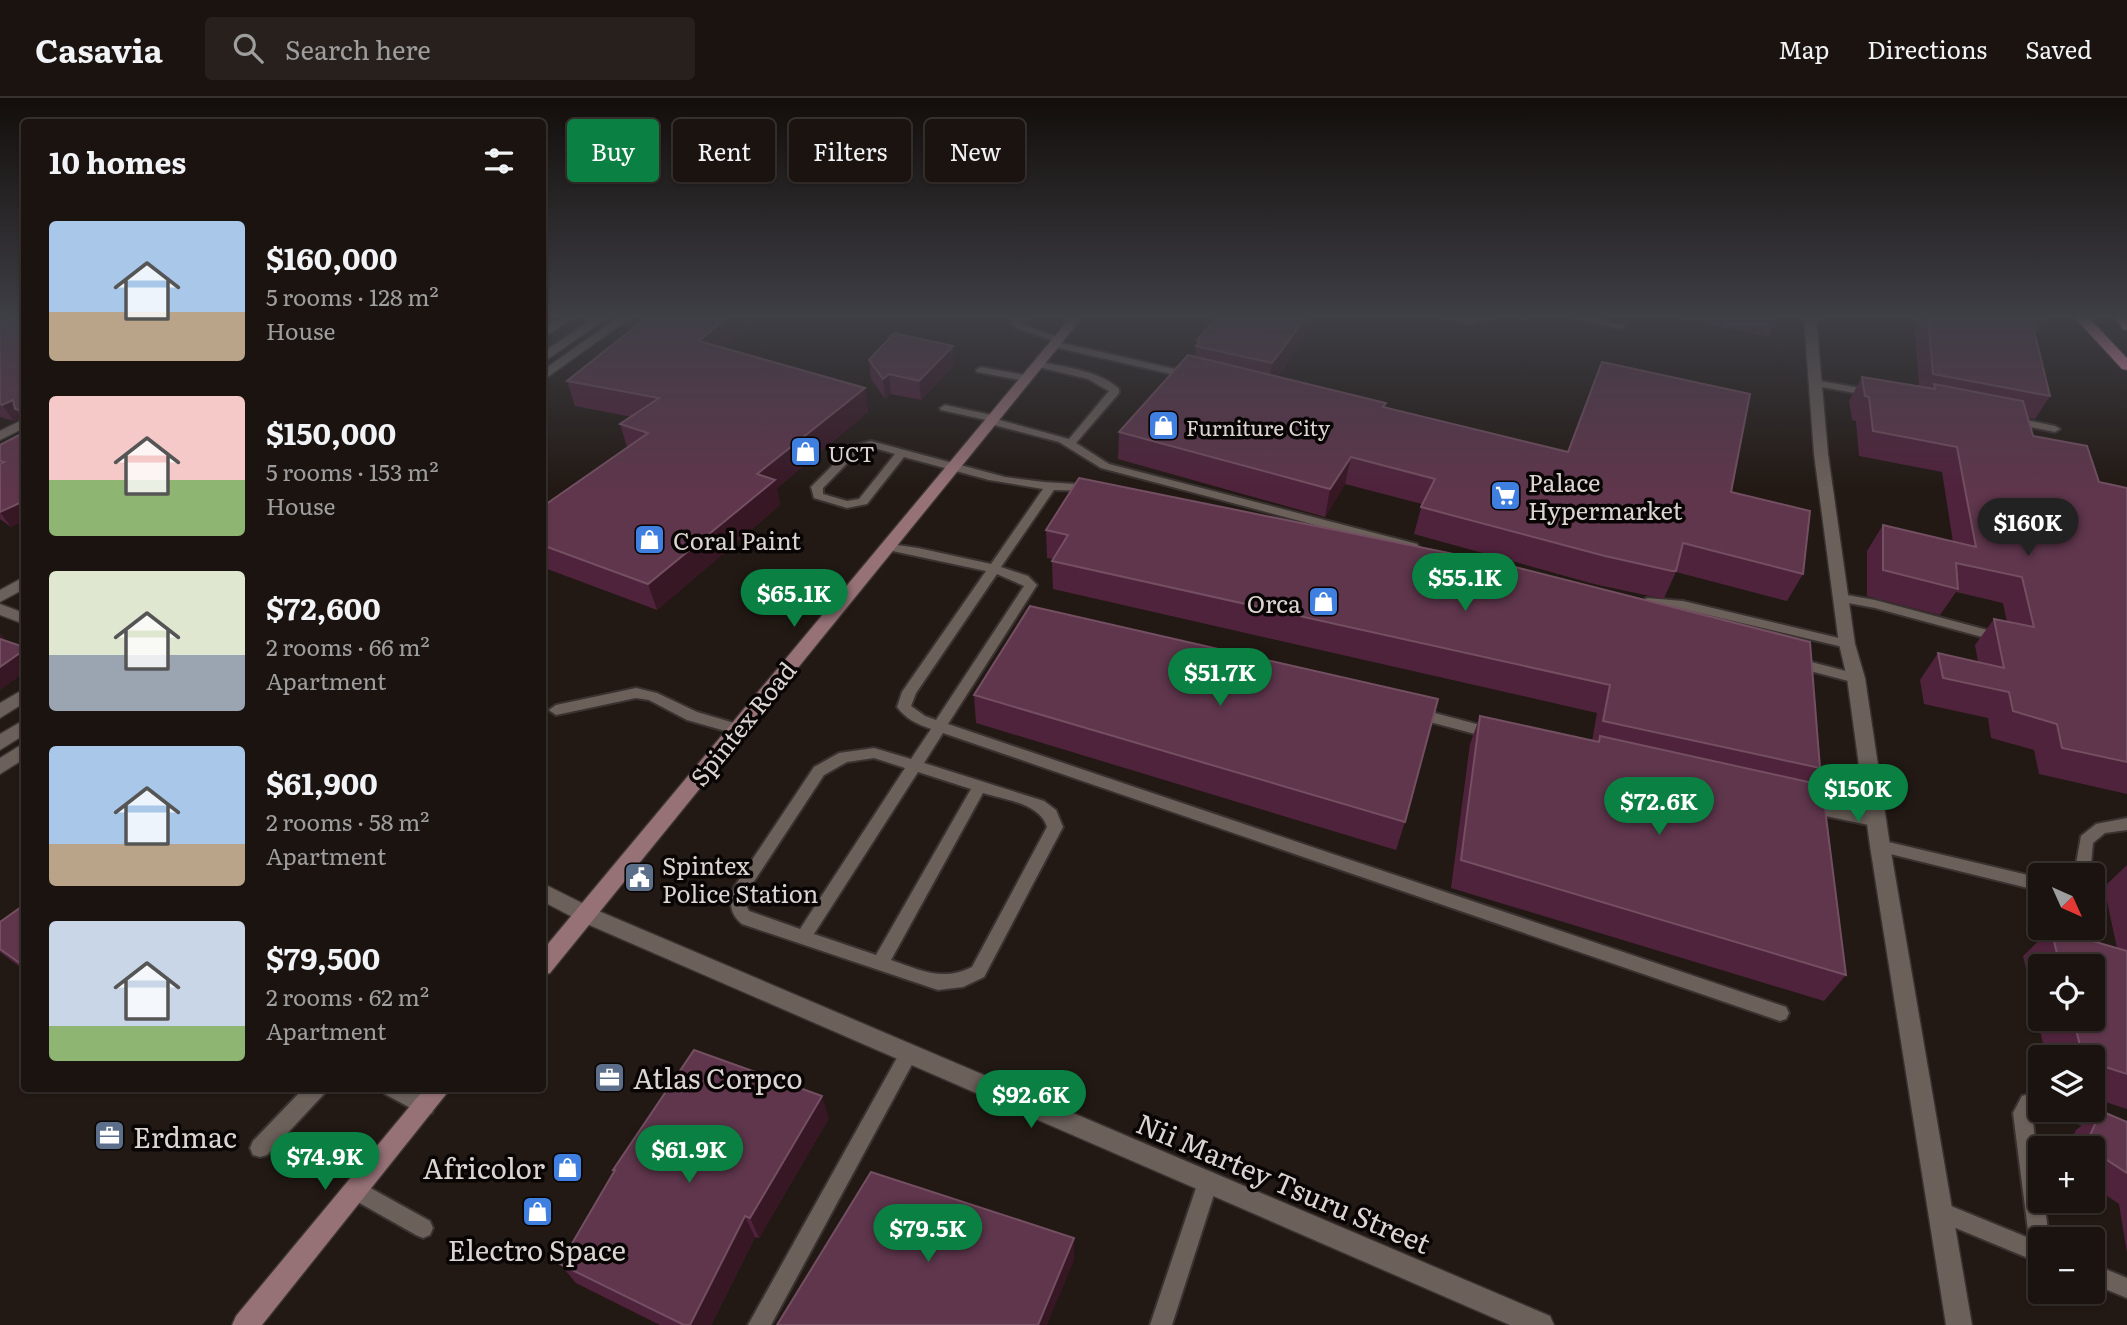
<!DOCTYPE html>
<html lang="en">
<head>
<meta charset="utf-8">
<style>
	:root { --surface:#1a130f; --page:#27201d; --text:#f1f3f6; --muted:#9f9e9e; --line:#38322f; --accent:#0b8043 }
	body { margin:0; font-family:Literata,serif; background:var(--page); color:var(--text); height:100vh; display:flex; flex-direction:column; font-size:26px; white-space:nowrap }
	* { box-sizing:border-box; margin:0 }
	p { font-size:23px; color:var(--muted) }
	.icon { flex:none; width:38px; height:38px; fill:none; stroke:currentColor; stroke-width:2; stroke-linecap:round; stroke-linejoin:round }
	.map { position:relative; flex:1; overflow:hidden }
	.sheet { position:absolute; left:21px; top:21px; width:525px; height:973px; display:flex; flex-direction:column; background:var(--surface); border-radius:7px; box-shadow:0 2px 5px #0004,0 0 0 2px var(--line) }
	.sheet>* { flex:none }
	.top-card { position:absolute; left:567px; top:21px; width:665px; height:63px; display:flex; gap:14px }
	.needle { width:46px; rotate:135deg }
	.fabs { position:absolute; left:2028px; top:765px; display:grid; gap:14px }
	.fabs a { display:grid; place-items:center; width:77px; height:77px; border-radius:7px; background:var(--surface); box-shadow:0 2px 5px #0004,0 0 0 2px var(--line); font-size:35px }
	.price { position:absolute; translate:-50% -60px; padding:0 16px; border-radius:24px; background:var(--accent); color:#fff; font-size:23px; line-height:46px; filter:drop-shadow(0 2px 4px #0008) }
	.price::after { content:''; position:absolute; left:50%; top:42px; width:21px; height:16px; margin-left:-10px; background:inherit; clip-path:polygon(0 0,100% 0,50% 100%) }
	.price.active { background:#222; color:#fff }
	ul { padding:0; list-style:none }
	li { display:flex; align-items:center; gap:21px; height:175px; padding:0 28px }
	li span { display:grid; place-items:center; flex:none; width:196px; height:140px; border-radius:7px; color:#555 }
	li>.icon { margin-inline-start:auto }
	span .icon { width:84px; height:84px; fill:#fffc; stroke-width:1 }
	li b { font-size:30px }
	h2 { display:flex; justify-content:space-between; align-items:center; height:84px; padding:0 28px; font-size:30px }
	.chip { padding:0 24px; border-radius:7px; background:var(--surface); box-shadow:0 2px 5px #0004,0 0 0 2px var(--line); font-size:24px; line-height:63px }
	.chip.active { background:var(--accent); color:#fff }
	header { display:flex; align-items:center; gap:42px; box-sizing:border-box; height:98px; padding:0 35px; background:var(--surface); border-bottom:2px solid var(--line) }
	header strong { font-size:33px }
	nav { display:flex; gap:38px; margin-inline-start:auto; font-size:24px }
	.search { width:490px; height:63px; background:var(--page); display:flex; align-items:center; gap:18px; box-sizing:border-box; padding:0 24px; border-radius:7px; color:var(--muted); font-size:26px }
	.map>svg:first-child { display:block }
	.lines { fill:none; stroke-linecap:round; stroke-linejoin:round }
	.service-casing { stroke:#393230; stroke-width:4 }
	.minor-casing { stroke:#393230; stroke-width:3 }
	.secondary-casing { stroke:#393230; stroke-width:3 }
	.motorway-casing { stroke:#393230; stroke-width:3 }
	.service { fill:#6b605a; fill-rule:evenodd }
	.minor { fill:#6b605a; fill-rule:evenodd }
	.secondary { fill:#967277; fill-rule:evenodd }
	.motorway { fill:#fb9bbc; fill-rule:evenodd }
	.wall { fill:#50233c; fill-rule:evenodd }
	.shaded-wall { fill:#381725 }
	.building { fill:#5f364c; stroke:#734f61; stroke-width:2 }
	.labels { text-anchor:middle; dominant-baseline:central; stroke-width:7; stroke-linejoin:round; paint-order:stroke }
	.far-poi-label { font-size:21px; fill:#dbd4d1; stroke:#080504; text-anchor:start }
	.poi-label { font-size:24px; fill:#dbd4d1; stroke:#080504; text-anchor:start }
	.street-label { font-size:24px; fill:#dbd4d1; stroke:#080504 }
	.near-poi-label { font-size:28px; fill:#dbd4d1; stroke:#080504; text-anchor:start }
	.near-street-label { font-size:28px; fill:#dbd4d1; stroke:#080504 }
</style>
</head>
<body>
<header>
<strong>Casavia</strong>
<div class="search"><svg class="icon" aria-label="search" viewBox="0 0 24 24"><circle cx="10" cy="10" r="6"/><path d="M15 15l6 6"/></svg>Search here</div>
<nav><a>Map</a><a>Directions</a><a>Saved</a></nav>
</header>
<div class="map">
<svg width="2127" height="1227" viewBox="0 0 2127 1227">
	<rect width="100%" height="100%" fill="#221914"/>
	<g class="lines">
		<defs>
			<g id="service">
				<polygon points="1015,220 1023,220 1021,226 1063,241 1058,244 1015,230 1011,225"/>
				<polygon points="1447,220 1492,220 1469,226"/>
				<polygon points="1574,220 1591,220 1625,228 1620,231"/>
				<polygon points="1053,243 1188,274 1193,277 1188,280 1050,248 1050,244"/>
				<path d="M1037,263C1063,269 1099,272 1119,291V295L1076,345L1109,366L1417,446L1419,449L1413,453L1101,370L1059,344L986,325V322L941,312L940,310L945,307L992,317L996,318V321L1069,341L1109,293L1088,281L1034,268V264Z"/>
				<polygon points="981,269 1025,277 1030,280 1025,283 977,274 976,272"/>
				<polygon points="1815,282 1871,292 1876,295 1871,298 1811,287 1811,283"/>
				<polygon points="2011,319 2055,328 2060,331 2055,334 2007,324 2007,320"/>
				<path d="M871,343L1005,379L1044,384L1091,387L1097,390L1091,393L1054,392L1001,469L1028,478L1037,487L948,626L1780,907L1786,909L1789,915L1786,921L1780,923L943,635L924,665L1044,703L1056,712L1063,729L984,879L963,889L938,892L742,826C729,815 729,804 734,789L814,669L839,655L874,650L911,661L931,631C917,626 906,621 897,609L902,594L986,473L883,451L881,448L883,445L918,450L991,466L1043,391L989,382L904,359L867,406L847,410L814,400L811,389L852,348ZM871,349L895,356L859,401L847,403L823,396V390L860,352ZM997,476L1024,488L936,622L925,618L911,608L916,595ZM874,660L905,670L800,831L749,813L746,807L749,791L824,677L847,664ZM918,674L971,691L876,857L814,836ZM983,695C1005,702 1040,705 1047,729L972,869C942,884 920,872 891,862Z"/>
				<polygon points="1841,496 1875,502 2002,536 2004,539 1997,543 1875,510 1837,503 1835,500"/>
				<polygon points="1647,500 1683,503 1847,542 1854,546 1847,550 1683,511 1643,507 1641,504"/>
				<polygon points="1796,560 1861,577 1863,580 1856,585 1791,568 1789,565 1791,562"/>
				<polygon points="636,590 657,595 697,614 741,627 743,631 736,636 687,622 649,602 636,600 556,617 549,612 556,607"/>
				<polygon points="1416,610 1499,632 1501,636 1494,641 1411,619 1409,615"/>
				<polygon points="1807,703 1878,717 1883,719 1886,723 1883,727 1878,729 1802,713 1799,709 1802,705"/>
				<polygon points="2127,720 2127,732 2105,735 2093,745 2090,777 2074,777 2081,738 2096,726"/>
				<polygon points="1880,742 2040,780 2040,793 1874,752 1872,748 1874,744"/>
				<polygon points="909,947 915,949 918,955 915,961 771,1227 748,1227 903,949"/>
				<polygon points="304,990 326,990 324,996 267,1057 260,1059 253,1057 250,1050 253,1043"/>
				<path d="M383,990C401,990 426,990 434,1009L432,1015L425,1018L385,996Z"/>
				<polygon points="2040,993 2040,1011 2035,1012 2032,1017 2040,1080 2040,1102 2044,1102 2049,1141 2040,1141 2040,1165 1934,1121 1931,1114 1934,1107 1941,1104 2029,1140 2013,1015 2022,998"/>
				<polygon points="2059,1012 2091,1012 2127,1025 2127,1043 2061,1018"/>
				<polygon points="1208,1074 1215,1077 1218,1084 1172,1227 1150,1227 1198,1084 1201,1077"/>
				<polygon points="356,1082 430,1123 433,1130 430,1137 423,1140 416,1137 349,1099 346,1092 349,1085"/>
				<polygon points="2093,1166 2127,1180 2127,1200 2093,1186"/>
			</g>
			<g id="minor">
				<polygon points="561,220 574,220 542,240 542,231"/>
				<polygon points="594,220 607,220 542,265 542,255"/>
				<polygon points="617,220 630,220 542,283 542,273"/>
				<polygon points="1804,220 1816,220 1828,356 1855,546 1865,580 1890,748 1972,1227 1946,1227 1870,748 1847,580 1839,546 1814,356"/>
				<polygon points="24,321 24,330 0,342 0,333"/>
				<polygon points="24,479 24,491 0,504 0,492"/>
				<polygon points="0,506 24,515 24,526 0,517"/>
				<polygon points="24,591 24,605 0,620 0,605"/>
				<polygon points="24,622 24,637 0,652 0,636"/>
				<polygon points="24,645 24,661 0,676 0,660"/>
				<polygon points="542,785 594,811 1550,1218 1554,1227 1510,1227 580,823 542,803"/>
			</g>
			<g id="secondary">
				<polygon points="1070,220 1082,220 550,875 542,878 542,853"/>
				<polygon points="425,990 451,990 262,1227 232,1227 236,1218"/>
			</g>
			<g id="motorway">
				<polygon points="2075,220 2089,220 2127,260 2127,272 2122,271"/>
				<polygon points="2116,220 2127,220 2127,232 2122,231"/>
			</g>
		</defs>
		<!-- service casing -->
		<use href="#service" class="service-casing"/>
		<!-- minor casing -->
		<use href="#minor" class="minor-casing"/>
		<!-- secondary casing -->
		<use href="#secondary" class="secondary-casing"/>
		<!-- motorway casing -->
		<use href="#motorway" class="motorway-casing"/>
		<!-- service -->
		<use href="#service" class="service"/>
		<!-- minor -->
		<use href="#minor" class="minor"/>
		<!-- secondary -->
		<use href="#secondary" class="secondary"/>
		<!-- motorway -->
		<use href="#motorway" class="motorway"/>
	</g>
	<!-- wall -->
	<g class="wall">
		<polygon points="0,220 24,220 24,324 22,320 14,323 0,319"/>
		<polygon points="757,220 724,250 865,290 868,314 777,390 780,407 657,512 542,469 542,409 627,349 620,326 632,319 575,308 567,283"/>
		<polygon points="1675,220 1777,220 1769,239"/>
		<polygon points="1908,220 2046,220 2035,237 2050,298 2035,321 2028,320 2033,338 2099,384 2127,390 2127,696 2039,676 2034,652 1991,640 1988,620 1924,606 1920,582 1938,555 1978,564 1975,547 1994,521 2007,524 2003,505 1956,494 1940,517 1867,498 1867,453 1883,427 1953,444 1942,374 1859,358 1856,323 1852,322 1849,303 1862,279 1919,288 1914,222 1908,221"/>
		<polygon points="1309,235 1277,279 1385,309 1731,394 1803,476 1787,503 1676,474 1664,500 1659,500 1594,486 1414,436 1422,406 1345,386 1325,419 1118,361 1119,334 1195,258 1197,242"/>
		<polygon points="869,262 954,267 921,302 891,296 885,301 871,281"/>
		<polygon points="24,335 11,429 0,421 0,347"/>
		<polygon points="1079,380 1820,670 1810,684 1846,877 1824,903 1451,790 1470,646 1480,618 1592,643 1597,615 1053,491 1052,463 1054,461 1047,460 1046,432"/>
		<polygon points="974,597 1405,724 1396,752 976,625"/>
		<path d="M2127,767V1011L2093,1000V959H2046L2023,858L2051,831L2117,850L2104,789ZM2040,868H2093V920H2040Z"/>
		<polygon points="24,807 24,872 0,854 0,824"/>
		<polygon points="2101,1013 2127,1024 2127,1155 2119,1106 2093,1088 2093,1050 2068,1050 2076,1032"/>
		<polygon points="829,1020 759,1140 755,1139 711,1227 660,1227 576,1185 560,1166 614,1074 613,1072"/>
	</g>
	<!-- shaded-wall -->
	<g class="shaded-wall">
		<polygon points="0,220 9,220 12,225 0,230"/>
		<polygon points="726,220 757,220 705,267 699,243"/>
		<polygon points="1306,220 1311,220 1309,235 1268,290 1272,265"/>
		<polygon points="953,248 954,267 921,302 919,283"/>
		<polygon points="889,276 891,296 885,301 883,281"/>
		<polygon points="865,290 868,314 777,390 780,407 657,512 648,486 757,376"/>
		<polygon points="13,302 15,311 22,320 14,323 2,307"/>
		<polygon points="1351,359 1345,386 1325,419 1330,391"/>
		<polygon points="24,403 24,423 11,429 0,414"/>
		<polygon points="0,535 7,544 0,549"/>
		<polygon points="24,552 24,575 0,592 0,569"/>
		<polygon points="822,998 829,1020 759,1140 750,1120"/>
		<polygon points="745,1118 755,1139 711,1227 690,1227"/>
		<polygon points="1074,1140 1074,1162 1047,1227 1038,1227"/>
	</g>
	<!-- building -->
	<g class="building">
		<polygon points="11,220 24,220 24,313 15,311 13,302 2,307 0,306 0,224"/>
		<polygon points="646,220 726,220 699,243 865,290 757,376 775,382 648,486 542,447 542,409 648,335 620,326 659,300 567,283"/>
		<polygon points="1216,220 1306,220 1272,265 1196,248 1200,243 1197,242"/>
		<polygon points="1928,220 2031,220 2050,298 1933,276"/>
		<polygon points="894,235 953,248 919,283 889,276 883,281 869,262"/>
		<polygon points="1188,257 1386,305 1383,309 1568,354 1602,264 1750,296 1731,394 1810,413 1803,476 1683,445 1676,473 1672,473 1605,458 1421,409 1435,381 1351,359 1330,391 1119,334"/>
		<polygon points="1862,279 1935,291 1934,286 2023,303 2033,338 2087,348 2099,384 2127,390 2127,664 2062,650 2057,626 2013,613 2009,594 1943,580 1938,555 2004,570 1994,521 2034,529 2022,479 1956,465 1958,491 1883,472 1883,427 1976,449 1957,349 1873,333 1869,299 1865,298"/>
		<polygon points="23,335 24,335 24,403 0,414 0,366 4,364 0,363 0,347"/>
		<polygon points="1079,380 1503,466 1810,544 1820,670 1603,623 1610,587 1052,463 1068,437 1046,432"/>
		<polygon points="1030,508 1438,601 1405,724 974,597"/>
		<polygon points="0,541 24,549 24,552 0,569"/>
		<polygon points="1480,618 1599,644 1600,638 1822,687 1846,877 1461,762"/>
		<polygon points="24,807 24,868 0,851 0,824"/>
		<polygon points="2051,831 2127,853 2127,976 2093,965 2093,959 2083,959 2073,920 2093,920 2093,868 2060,868"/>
		<polygon points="694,952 822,998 750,1120 745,1118 690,1227 684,1227 560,1166 615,1072 613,1072"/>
		<polygon points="2101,1013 2127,1024 2127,1075 2093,1053 2093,1050 2089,1050 2085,1048"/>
		<polygon points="871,1074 1074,1140 1038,1227 777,1227"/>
	</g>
	<!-- sky -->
	<linearGradient id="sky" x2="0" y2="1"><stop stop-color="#130e0b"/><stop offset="0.56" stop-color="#3e3e45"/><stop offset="1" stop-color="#3e3e45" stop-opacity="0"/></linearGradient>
	<rect width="2127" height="391" fill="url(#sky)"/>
	<!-- icons -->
	<defs>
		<symbol id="shop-square" viewBox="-11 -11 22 22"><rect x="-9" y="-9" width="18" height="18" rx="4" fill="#3f7fe0" stroke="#080504"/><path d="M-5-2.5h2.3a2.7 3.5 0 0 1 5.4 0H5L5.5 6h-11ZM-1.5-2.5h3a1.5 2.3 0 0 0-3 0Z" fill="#fff"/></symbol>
		<symbol id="supermarket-square" viewBox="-11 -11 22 22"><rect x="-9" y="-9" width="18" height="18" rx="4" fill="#3f7fe0" stroke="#080504"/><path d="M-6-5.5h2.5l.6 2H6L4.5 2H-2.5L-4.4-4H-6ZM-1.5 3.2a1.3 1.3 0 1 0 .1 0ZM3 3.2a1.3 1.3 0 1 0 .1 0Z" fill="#fff"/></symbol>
		<symbol id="civic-square" viewBox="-11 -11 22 22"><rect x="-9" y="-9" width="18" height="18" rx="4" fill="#5c6f8a" stroke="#080504"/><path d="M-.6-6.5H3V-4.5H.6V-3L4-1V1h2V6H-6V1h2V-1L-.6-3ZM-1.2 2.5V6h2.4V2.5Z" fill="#fff"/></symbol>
		<symbol id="office-square" viewBox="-11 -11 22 22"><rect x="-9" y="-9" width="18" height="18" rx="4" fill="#5c6f8a" stroke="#080504"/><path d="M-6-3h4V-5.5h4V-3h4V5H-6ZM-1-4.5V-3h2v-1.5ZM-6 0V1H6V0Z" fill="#fff"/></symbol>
	</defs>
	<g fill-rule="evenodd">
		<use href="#shop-square" x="1146" y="310" width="35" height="35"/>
		<use href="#shop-square" x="788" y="336" width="35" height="35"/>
		<use href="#supermarket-square" x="1488" y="380" width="35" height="35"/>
		<use href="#shop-square" x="632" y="424" width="35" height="35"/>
		<use href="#shop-square" x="1306" y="486" width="35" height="35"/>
		<use href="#civic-square" x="622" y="762" width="35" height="35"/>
		<use href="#office-square" x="592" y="962" width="35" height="35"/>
		<use href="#office-square" x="92" y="1020" width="35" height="35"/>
		<use href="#shop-square" x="550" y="1052" width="35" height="35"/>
		<use href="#shop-square" x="520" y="1096" width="35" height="35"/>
	</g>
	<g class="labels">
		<!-- far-poi labels -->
		<g class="far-poi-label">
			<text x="1186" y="328">Furniture City</text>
			<text x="828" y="354">UCT</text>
		</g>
		<!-- poi labels -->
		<g class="poi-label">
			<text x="1528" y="383">Palace<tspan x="1528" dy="28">Hypermarket</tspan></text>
			<text x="673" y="441">Coral Paint</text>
			<text x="1301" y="504" text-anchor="end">Orca</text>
			<text x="662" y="766">Spintex<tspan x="662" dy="28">Police Station</tspan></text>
		</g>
		<!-- street labels -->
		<g class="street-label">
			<text transform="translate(742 625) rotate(-51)">Spintex Road</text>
		</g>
		<!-- near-poi labels -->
		<g class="near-poi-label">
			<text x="633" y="979">Atlas Corpco</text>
			<text x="133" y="1038">Erdmac</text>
			<text x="545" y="1069" text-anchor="end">Africolor</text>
			<text x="537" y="1151" text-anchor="middle">Electro Space</text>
		</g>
		<!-- near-street labels -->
		<g class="near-street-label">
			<text transform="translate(1284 1084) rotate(23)">Nii Martey Tsuru Street</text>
		</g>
	</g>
</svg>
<div class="fabs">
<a><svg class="needle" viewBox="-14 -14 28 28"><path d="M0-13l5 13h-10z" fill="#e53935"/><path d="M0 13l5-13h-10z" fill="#9f9e9e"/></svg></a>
<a><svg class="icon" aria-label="locate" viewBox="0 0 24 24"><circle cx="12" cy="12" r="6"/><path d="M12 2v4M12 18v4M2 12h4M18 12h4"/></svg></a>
<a><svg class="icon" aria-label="layers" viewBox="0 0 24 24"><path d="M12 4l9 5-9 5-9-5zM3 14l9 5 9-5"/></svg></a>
<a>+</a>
<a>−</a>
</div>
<b class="price active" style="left:2028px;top:460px">$160K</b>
<b class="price" style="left:1465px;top:515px">$55.1K</b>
<b class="price" style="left:794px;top:531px">$65.1K</b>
<b class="price" style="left:1220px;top:610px">$51.7K</b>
<b class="price" style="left:1858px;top:726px">$150K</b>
<b class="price" style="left:1659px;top:739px">$72.6K</b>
<b class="price" style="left:1031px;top:1032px">$92.6K</b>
<b class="price" style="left:689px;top:1087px">$61.9K</b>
<b class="price" style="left:325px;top:1094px">$74.9K</b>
<b class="price" style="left:928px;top:1166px">$79.5K</b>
<div class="top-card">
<a class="chip active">Buy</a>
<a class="chip">Rent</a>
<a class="chip">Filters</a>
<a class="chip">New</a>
</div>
<section class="sheet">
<h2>10 homes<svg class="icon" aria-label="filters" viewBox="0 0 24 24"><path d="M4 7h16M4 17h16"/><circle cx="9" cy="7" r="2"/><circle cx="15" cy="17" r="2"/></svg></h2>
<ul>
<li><span style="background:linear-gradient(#a9c7e8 65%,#b9a48a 0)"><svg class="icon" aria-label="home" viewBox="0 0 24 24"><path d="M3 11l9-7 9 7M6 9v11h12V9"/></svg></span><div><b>$160,000</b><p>5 rooms · 128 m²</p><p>House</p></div></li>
<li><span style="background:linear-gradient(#f6c9c9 60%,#8fb573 0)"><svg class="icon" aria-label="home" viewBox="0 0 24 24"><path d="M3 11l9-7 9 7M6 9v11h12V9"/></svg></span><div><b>$150,000</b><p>5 rooms · 153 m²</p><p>House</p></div></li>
<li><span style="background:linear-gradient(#dfe7d0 60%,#9aa5b1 0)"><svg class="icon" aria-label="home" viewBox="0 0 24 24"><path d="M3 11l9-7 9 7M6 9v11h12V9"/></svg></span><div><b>$72,600</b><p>2 rooms · 66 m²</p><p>Apartment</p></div></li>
<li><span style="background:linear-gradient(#a9c7e8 70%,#b9a48a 0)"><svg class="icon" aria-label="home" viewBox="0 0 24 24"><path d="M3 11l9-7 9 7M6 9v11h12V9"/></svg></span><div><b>$61,900</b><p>2 rooms · 58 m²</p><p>Apartment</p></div></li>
<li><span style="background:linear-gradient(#c9d6e8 75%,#8fb573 0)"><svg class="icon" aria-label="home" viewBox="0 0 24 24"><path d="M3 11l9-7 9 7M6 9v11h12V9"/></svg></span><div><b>$79,500</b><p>2 rooms · 62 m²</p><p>Apartment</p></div></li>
</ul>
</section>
</div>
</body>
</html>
